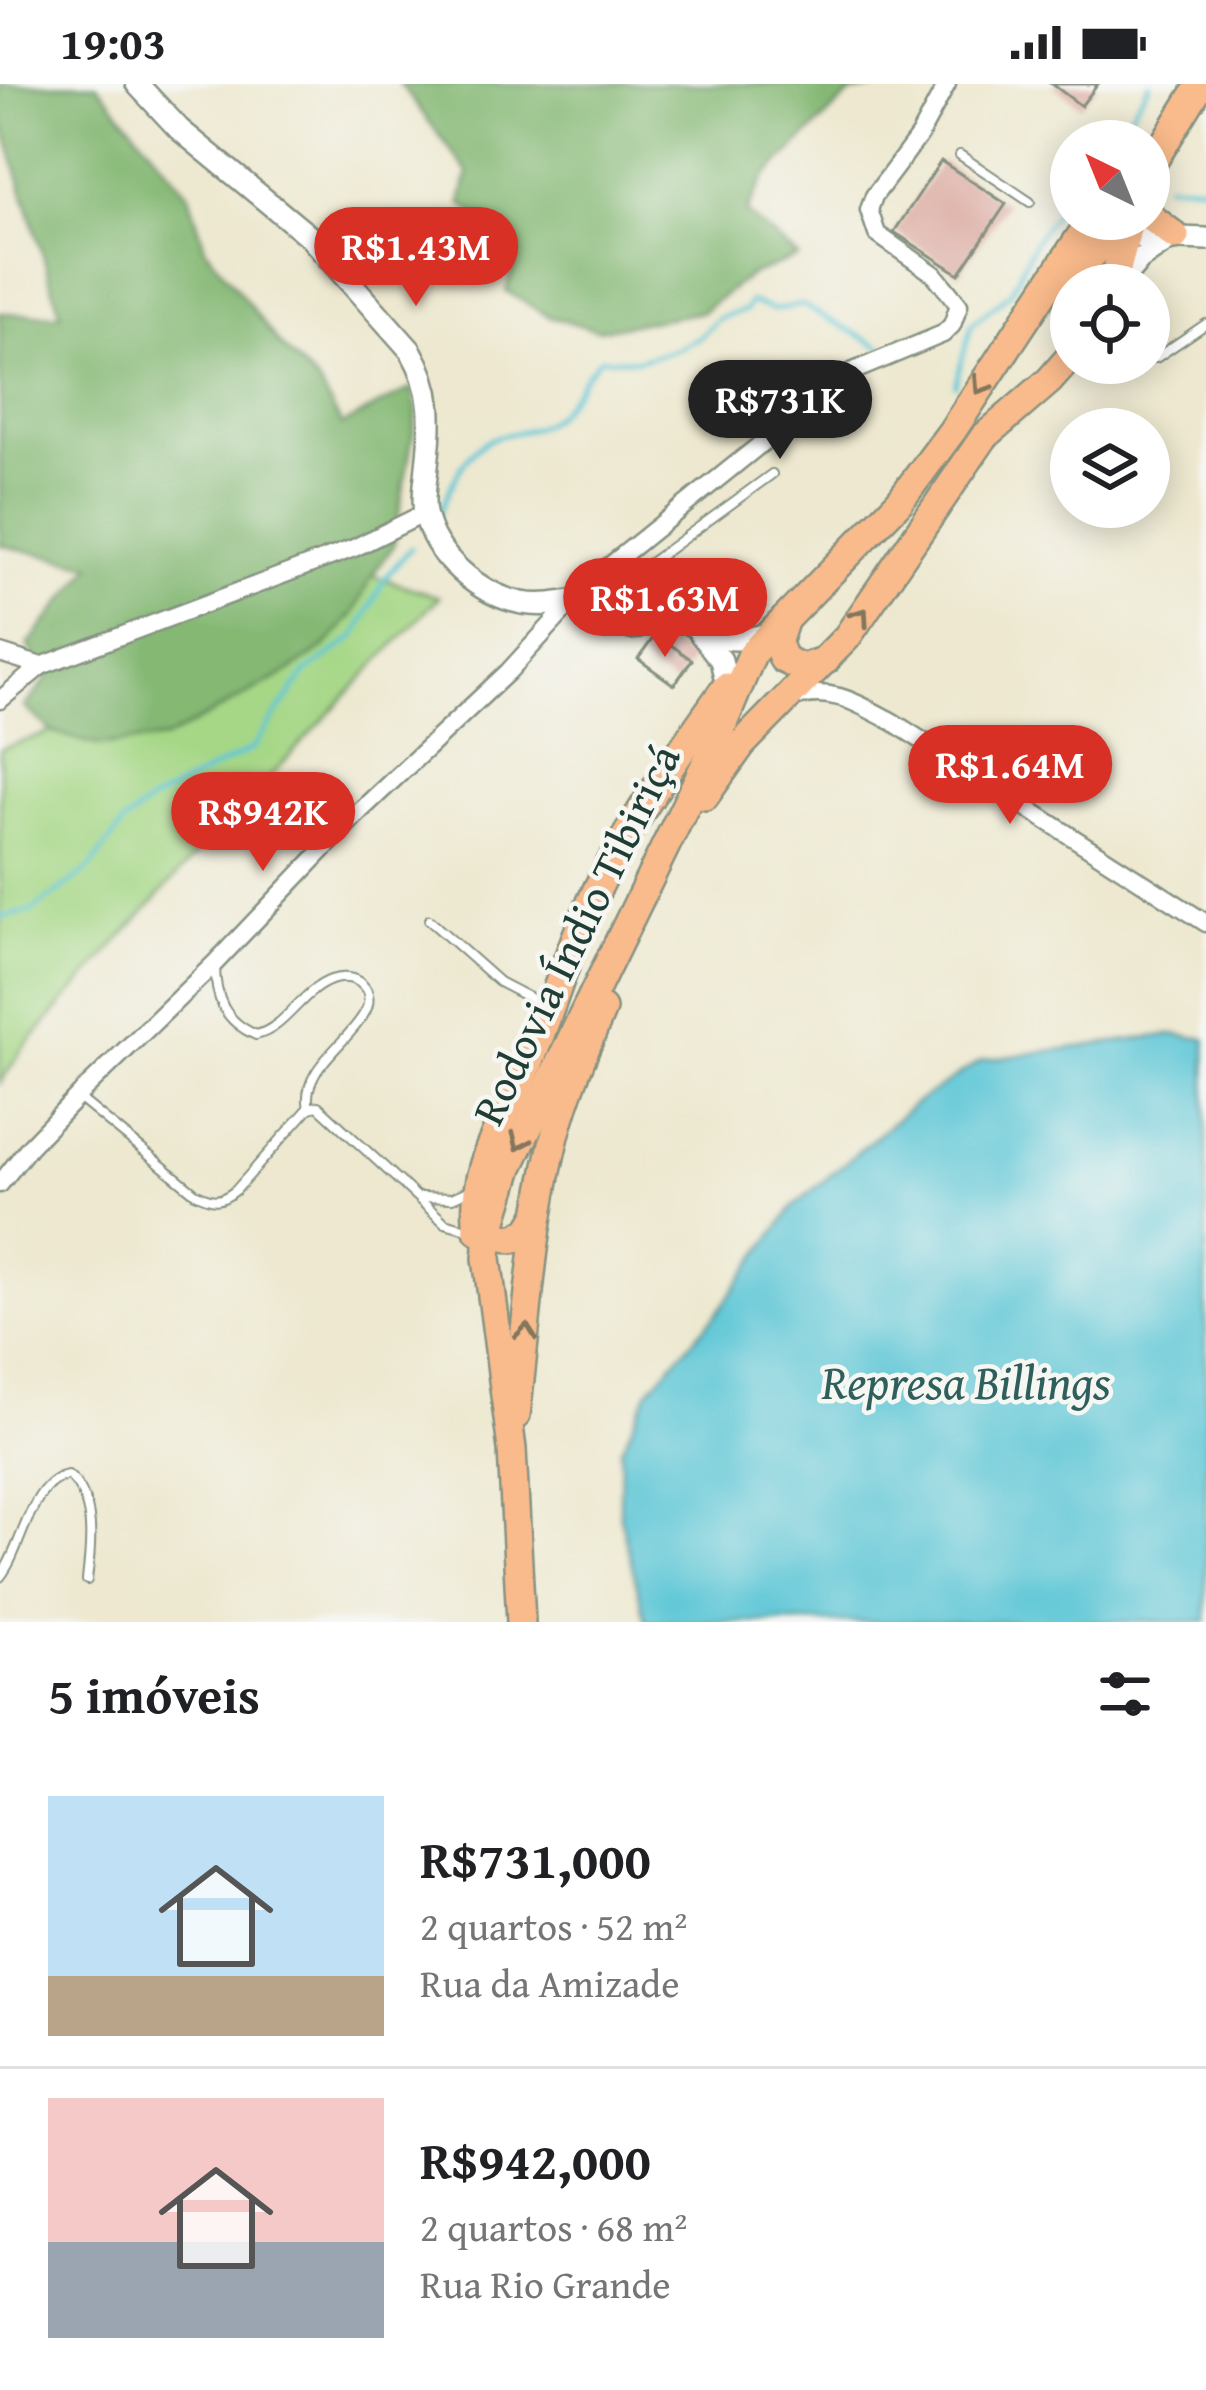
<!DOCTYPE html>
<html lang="pt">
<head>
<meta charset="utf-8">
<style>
	:root { --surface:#fff; --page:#f2f2f2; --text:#202124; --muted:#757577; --line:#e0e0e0; --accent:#d93025 }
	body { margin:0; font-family:"Gentium Book Plus",serif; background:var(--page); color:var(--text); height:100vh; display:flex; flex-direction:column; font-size:45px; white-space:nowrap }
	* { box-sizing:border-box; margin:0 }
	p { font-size:39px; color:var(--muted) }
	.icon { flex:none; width:66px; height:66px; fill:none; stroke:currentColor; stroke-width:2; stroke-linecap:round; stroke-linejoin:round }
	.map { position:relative; height:1538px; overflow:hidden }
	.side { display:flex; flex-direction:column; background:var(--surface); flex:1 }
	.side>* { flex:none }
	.needle { width:78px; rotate:317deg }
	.tools { position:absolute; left:1050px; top:36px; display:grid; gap:24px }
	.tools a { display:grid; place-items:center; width:120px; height:120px; border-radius:50%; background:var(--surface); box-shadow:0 6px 30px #0003; font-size:60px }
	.price { position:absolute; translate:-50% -102px; padding:0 27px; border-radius:42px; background:var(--accent); color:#fff; font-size:39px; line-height:78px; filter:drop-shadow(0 3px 6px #0008) }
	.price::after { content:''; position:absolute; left:50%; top:72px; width:36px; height:27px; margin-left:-18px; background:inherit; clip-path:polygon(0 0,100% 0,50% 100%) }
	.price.selected { background:#222; color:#fff }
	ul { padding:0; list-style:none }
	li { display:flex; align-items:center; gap:36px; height:300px; padding:0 48px }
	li+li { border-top:3px solid var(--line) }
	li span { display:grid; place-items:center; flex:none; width:336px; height:240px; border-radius:0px; color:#555 }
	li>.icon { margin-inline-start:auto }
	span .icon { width:144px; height:144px; fill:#fffc; stroke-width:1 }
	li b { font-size:51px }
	h2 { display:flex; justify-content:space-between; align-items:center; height:144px; padding:0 48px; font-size:51px }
	.status { display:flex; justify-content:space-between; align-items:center; height:84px; padding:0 60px; background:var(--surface); direction:ltr }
	.status svg { height:33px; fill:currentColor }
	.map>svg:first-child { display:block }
	.green { fill:#a6d786; stroke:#628a5d; stroke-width:3 }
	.forest { fill:#84b873; stroke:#527a54; stroke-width:3 }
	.water { fill:#5cc6d6; stroke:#3e8285; stroke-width:3 }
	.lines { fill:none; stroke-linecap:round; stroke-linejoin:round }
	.stream { stroke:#5cc6d6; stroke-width:4.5 }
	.building { fill:#daa79e }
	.service-casing { stroke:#869282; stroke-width:12 }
	.minor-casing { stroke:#869282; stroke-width:21 }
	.tertiary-casing { stroke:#869282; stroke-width:26 }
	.trunk-casing { stroke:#869282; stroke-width:32 }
	.service { stroke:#fff; stroke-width:8 }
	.minor { stroke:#fff; stroke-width:16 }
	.tertiary { stroke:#fff; stroke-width:21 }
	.trunk { stroke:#fabb8c; stroke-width:27 }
	.oneway { stroke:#82765c }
	.labels { text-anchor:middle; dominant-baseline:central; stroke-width:9; stroke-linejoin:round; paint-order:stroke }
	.street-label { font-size:45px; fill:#1f3d34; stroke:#f6f6f2 }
	.water-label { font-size:48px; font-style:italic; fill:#2e5f5c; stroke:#f6f6f2 }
</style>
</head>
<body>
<div class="status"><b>19:03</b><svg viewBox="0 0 49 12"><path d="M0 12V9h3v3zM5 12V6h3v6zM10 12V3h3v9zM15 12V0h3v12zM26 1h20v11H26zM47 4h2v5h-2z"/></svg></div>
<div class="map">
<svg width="1206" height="1538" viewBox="0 0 1206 1538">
	<rect width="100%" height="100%" fill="#f6f6f2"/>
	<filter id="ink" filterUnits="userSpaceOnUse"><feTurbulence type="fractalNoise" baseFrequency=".00833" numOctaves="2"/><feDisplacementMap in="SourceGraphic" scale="24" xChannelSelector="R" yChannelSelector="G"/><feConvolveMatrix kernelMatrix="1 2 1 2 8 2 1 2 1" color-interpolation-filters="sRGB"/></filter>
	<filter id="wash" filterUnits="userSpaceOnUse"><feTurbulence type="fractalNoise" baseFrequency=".004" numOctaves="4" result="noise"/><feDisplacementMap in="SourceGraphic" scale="48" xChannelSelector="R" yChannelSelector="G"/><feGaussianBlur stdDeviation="2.7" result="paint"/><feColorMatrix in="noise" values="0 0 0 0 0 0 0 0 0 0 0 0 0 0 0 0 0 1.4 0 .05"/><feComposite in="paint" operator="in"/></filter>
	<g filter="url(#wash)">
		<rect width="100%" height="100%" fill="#ede8cf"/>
		<!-- green -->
		<polygon class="green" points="372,491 439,513 168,801 22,966 0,999 0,665 52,648 98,661 165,655 293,585 327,561 354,528"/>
		<!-- forest -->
		<g class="forest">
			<polygon points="0,0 97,0 189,111 205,164 280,261 318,299 342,341 412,304 417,328 393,463 372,491 354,528 327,561 293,585 165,655 98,661 52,648 25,623 48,594 28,561 92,481 0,461 0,229 61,231 0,31"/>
			<polygon points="400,0 904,0 851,9 764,94 746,129 798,173 750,191 701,228 598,246 550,233 506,207 519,161 461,119 468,88"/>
		</g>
		<!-- water -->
		<polygon class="water" points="1174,950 1206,955 1206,1538 646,1538 620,1432 621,1365 649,1306 717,1229 794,1122 914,1020 982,976"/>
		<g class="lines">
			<!-- stream -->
			<g class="stream">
				<polyline points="1112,57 1150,0"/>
				<polyline points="1166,100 1206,101"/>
				<polyline points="955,301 972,240 1011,208 1034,158 1071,107"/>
				<path d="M438,432C452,402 464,361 500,352C519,347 537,347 553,333C573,316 582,291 601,274L638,276L675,266L699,254L719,234L746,226L750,218L774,226L802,221L881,263"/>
				<polyline points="0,833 32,827 89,785 123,740 150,718 253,664 306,588 355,553 385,494 411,464"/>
			</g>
		</g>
		<g id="blocks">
			<!-- building -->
			<g class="building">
				<polygon points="1052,0 1098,0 1081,22"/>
				<polygon points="941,77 1006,120 959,190 894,148"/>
				<polygon points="656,550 692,576 674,601 638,575"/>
			</g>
		</g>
	</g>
	<g filter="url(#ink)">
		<use href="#blocks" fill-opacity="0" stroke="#869282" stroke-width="3"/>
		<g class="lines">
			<defs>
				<g id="service">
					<polyline points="960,71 1030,118"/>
					<polyline points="1156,274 1206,240"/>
					<polyline points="622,506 635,490 772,390"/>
					<polyline points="629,551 640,550 663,525"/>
					<polyline points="429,836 499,898 547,923"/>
					<path d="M215,881C215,914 224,937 256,951C286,944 301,907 331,896C354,887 379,905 364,930C347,960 300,986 309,1024"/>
					<path d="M79,1014L195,1109C213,1118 220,1119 236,1106L309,1024L318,1022L445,1139L473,1147"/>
					<polyline points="421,1113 452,1114 470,1106"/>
					<path d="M0,1493C23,1465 29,1398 68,1391C97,1415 91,1463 87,1496"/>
				</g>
				<g id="minor">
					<polyline points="0,569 41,582 354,464 425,429"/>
					<path d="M793,614C831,601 860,621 893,638L1206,839"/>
					<polyline points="0,616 41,582"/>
					<polyline points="0,1100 29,1063 84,1006 215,879 360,727 508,588 592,496 849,289 943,250 952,241 959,221 934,190 877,150 869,126 874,112 919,52 947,0"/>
				</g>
				<g id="tertiary">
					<path d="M137,0L179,45L310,153L411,267C434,306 432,338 427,382C426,397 422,414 425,429C434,473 480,511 522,519C560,526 595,506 632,512C692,521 691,571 769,550"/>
					<polyline points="1125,152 1206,155"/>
					<polyline points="1118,201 1140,175 1171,154"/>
					<polyline points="700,549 721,576 727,602"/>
				</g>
				<g id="trunk">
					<polyline points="1149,84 1201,0"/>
					<polyline points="1149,132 1175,152"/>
					<polyline points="1068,195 1103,160 1125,152"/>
					<polyline points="1113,201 1128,141"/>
					<polyline points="785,535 777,559 783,575 802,584 826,576"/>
					<polyline points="705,712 742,660 847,553 984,353 1049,297 1071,272"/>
					<path d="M539,1130L529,1147L513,1155L478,1147C469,1083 503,1040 527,984C549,933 564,879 586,829C622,748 675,675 726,603"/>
					<path d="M516,1331C527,1242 531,1151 552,1064C563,1016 583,970 602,925"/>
					<polyline points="521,1538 512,1365 487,1174 489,1149 509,1083 709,673 753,568 899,418 952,347 1092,135"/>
				</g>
			</defs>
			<!-- service casing -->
			<use href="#service" class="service-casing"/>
			<!-- minor casing -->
			<use href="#minor" class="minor-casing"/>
			<!-- tertiary casing -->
			<use href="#tertiary" class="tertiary-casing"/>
			<!-- trunk casing -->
			<use href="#trunk" class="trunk-casing"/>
			<!-- service -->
			<use href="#service" class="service"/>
			<!-- minor -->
			<use href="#minor" class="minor"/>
			<!-- tertiary -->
			<use href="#tertiary" class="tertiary"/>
			<!-- trunk -->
			<use href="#trunk" class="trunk"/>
		</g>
		<!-- one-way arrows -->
		<defs><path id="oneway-chevron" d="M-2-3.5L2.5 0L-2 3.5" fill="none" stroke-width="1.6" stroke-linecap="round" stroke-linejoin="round" transform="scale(3)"/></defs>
		<g class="oneway">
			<use href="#oneway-chevron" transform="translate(981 302) rotate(123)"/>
			<use href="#oneway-chevron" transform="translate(861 532) rotate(-55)"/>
			<use href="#oneway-chevron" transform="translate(520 1058) rotate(114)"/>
			<use href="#oneway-chevron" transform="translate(526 1248) rotate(-84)"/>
		</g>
	</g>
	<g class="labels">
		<!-- street labels -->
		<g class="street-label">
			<text transform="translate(575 850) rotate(-64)">Rodovia Índio Tibiriçá</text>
		</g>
		<!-- water labels -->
		<g class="water-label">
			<text x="966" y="1297">Represa Billings</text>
		</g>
	</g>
</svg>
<div class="tools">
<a><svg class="needle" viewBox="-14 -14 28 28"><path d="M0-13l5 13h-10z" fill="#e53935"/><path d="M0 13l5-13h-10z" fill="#757577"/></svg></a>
<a><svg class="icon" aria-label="locate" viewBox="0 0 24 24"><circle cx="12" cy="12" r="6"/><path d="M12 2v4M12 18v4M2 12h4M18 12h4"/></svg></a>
<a><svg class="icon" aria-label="layers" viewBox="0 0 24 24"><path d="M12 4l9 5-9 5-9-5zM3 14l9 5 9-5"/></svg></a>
</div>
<b class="price" style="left:416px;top:225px">R$1.43M</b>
<b class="price selected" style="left:780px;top:378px">R$731K</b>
<b class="price" style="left:665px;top:576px">R$1.63M</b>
<b class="price" style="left:1010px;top:743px">R$1.64M</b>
<b class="price" style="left:263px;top:790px">R$942K</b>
</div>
<section class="side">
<h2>5 imóveis<svg class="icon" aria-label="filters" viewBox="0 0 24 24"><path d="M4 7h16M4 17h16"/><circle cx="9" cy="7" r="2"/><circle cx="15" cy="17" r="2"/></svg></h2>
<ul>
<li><span style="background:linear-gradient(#bfe0f5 75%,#b9a48a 0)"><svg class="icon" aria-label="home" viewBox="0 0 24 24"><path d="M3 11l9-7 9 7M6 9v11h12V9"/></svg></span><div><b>R$731,000</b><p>2 quartos · 52 m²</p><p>Rua da Amizade</p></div></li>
<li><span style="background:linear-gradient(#f6c9c9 60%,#9aa5b1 0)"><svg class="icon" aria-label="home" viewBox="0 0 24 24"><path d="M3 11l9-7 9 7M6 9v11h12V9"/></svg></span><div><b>R$942,000</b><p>2 quartos · 68 m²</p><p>Rua Rio Grande</p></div></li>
</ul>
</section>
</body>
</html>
